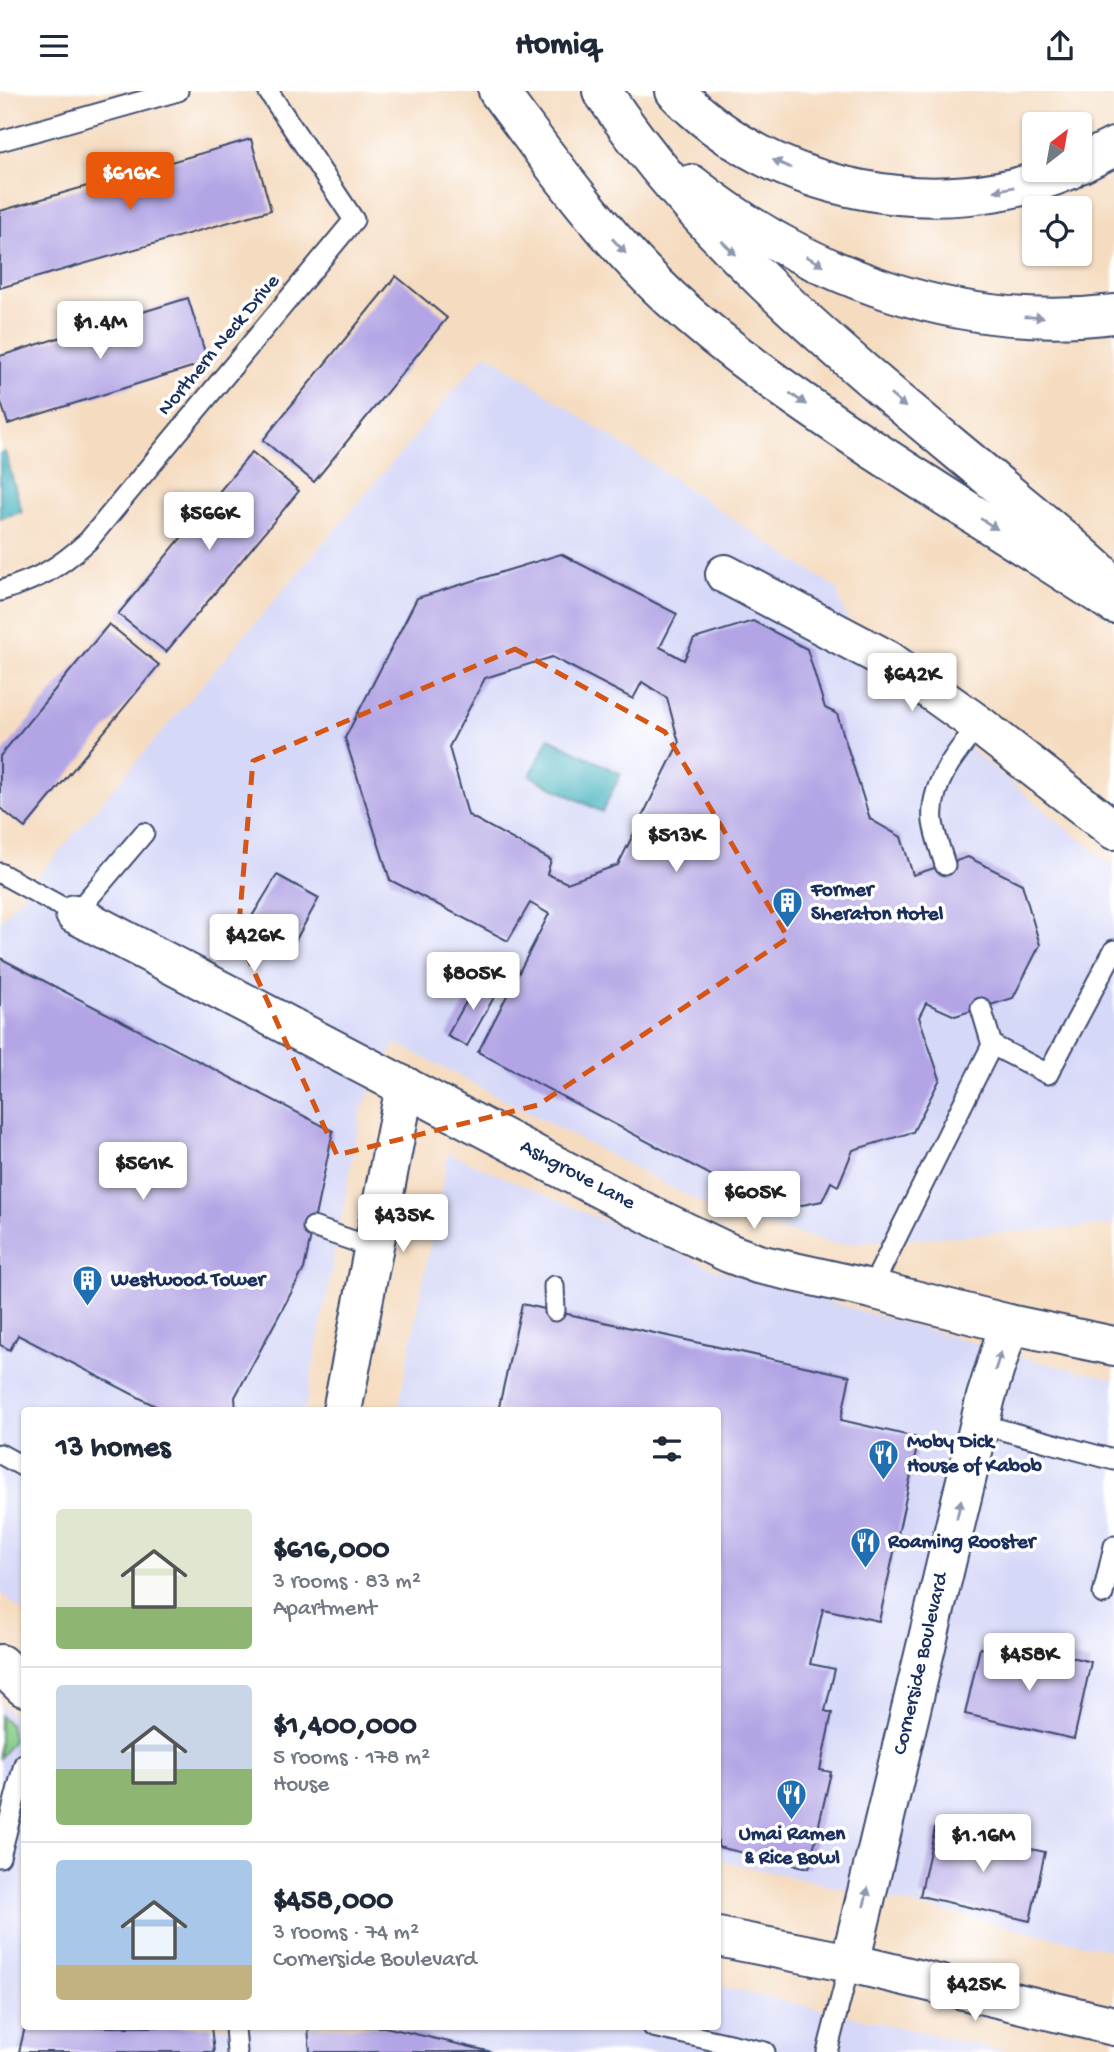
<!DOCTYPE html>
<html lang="en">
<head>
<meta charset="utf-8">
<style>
	:root { --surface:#fff; --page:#f6f6f7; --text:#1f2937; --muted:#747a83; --line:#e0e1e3; --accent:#ea580c }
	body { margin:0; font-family:"Gochi Hand",sans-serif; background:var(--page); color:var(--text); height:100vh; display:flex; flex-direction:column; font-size:26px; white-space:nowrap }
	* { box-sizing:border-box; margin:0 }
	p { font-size:23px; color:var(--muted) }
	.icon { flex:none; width:38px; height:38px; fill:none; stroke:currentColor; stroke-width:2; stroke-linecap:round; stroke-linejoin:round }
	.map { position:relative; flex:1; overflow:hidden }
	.drawer { position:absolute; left:21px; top:1316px; width:700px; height:623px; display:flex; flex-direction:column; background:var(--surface); border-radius:7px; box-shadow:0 2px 5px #0004 }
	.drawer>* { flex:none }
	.needle { width:46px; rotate:31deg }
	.fabs { position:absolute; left:1022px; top:21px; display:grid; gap:14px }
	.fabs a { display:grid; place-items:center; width:70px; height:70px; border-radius:7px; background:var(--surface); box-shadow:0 2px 5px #0004; font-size:35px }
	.price { position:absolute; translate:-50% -60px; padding:0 16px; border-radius:7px; background:#fff; color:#222; font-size:23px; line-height:46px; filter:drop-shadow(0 2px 4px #0008) }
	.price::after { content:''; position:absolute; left:50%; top:42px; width:21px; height:16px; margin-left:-10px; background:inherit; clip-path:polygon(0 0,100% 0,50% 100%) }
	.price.on { background:var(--accent); color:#fff }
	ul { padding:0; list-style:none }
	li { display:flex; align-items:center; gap:21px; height:175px; padding:0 35px }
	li+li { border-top:2px solid var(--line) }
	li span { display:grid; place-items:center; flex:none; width:196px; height:140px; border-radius:7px; color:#555 }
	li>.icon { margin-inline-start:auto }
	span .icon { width:84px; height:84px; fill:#fffc; stroke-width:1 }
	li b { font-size:30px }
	h2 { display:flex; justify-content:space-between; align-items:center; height:84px; padding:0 35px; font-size:30px }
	header { display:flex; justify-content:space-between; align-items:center; height:91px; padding:0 35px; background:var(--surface); font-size:32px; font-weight:800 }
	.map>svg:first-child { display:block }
	.built { fill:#d6d8f8 }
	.green { fill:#89cd86; stroke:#527e72; stroke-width:2 }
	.water { fill:#44b2be; stroke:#30708e; stroke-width:2 }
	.building { fill:#b3a5e5; fill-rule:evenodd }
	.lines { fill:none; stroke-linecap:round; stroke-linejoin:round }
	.service-casing { stroke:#3c496d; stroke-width:23 }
	.minor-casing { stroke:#3c496d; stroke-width:42 }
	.motorway-casing { stroke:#3c496d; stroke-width:42 }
	.service { stroke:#fff; stroke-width:19 }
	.minor { stroke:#fff; stroke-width:38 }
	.motorway { stroke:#fff; stroke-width:38 }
	.oneway { fill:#8d97ae }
	.marked { fill:none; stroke:#d45514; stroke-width:5; stroke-dasharray:14 9; stroke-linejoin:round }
	.labels { text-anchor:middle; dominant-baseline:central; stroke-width:7; stroke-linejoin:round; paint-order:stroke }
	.street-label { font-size:21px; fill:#1b2f5e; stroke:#fff }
	.poi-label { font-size:21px; font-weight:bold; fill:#1b2f5e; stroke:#fff; text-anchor:start }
</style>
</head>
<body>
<header><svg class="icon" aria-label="menu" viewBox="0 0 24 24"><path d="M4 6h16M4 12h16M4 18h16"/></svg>Homiq<svg class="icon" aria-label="share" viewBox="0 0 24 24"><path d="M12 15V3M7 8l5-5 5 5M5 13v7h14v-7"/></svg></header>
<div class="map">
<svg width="1114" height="1961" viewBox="0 0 1114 1961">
	<rect width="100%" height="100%" fill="#fff"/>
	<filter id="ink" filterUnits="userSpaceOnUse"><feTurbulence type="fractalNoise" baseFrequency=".0143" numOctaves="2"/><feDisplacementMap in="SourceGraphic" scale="14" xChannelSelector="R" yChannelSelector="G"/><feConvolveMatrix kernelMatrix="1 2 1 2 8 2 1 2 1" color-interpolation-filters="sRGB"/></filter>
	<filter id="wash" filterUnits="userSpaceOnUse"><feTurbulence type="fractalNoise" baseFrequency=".00686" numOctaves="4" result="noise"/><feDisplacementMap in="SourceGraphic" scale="28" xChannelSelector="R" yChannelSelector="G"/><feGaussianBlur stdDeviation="1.57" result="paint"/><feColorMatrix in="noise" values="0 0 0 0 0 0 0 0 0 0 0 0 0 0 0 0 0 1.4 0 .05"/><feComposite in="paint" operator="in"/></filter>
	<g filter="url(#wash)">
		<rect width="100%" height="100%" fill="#f5dbbf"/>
		<!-- built -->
		<g class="built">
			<polygon points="486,262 836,497 866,581 916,614 1114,776 1114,1134 836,1153 724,1124 396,952 362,1017 305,1319 24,1320 24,1522 0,1501 0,830"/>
			<polygon points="448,1062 720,1180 1044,1272 1114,1288 1114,1860 718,1769 718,1320 398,1320"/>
			<polygon points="0,1613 24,1632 24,1936 718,1936 718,1895 1010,1961 0,1961"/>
		</g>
		<!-- green -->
		<polygon class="green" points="0,1624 10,1634 13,1649 0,1667"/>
		<!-- water -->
		<g class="water">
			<polygon points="5,361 22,421 0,427 0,363"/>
			<polygon points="549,647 621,683 602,721 530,685"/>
		</g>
		<g id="blocks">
			<!-- building -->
			<g class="building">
				<polygon points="251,48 271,119 0,197 0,120"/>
				<polygon points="396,185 447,227 314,391 263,349"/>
				<polygon points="188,207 208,271 8,333 0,308 0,265"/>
				<polygon points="252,361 299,400 166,561 118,523"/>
				<path d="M561,463L677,523L660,556L684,569L694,548L753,530L807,558L825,617L837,623L870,728L901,746L913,784L968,766L1022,793L1040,854L1013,907L955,925L926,912L919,926L940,988L913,1041L853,1059L838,1095L831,1091L822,1110L777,1119L478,961L549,823L530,812L508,850L390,789L345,647L417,507ZM552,566L633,608L642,591L667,607L679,652L618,774L567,792L547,783L551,769L468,724L449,656L485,587Z"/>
				<polygon points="109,533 159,574 25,737 0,717 0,665"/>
				<polygon points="277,784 319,807 288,863 245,837"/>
				<polygon points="0,867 333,1040 304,1178 235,1306 236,1320 165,1320 18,1244 10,1259 0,1254"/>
				<polygon points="480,886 499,897 467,955 447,945"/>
				<polygon points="522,1213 850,1285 841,1329 919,1347 879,1530 823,1518 810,1573 835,1578 825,1620 832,1622 820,1679 831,1681 809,1777 718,1756 718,1320 498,1320"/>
				<polygon points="980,1557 1065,1577 1068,1565 1091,1571 1074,1648 965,1623"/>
				<polygon points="935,1737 1045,1761 1030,1830 920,1805"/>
				<polygon points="25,1936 211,1936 214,1961 19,1961"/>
				<polygon points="308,1936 385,1936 492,1961 310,1961"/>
			</g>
		</g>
	</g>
	<g filter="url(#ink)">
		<use href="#blocks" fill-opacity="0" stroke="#3c496d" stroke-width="2"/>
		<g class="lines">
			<defs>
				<g id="service">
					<polyline points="0,50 178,0"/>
					<path d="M0,500C40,487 57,478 88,450L354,129L268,0"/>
					<path d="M945,774C941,760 935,745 933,731C929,694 957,660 979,634"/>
					<polyline points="0,782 75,823 144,742"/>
					<polyline points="981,917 992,954"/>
					<polyline points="313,1136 374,1157"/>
					<polyline points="554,1195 555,1220"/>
					<polyline points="871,1198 992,954 1048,983 1114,859"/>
					<polyline points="980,1333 1114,1369"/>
					<polyline points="0,1363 24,1376"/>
					<polyline points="1103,1503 1114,1455"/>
					<polyline points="0,1766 24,1673"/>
					<polyline points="235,1936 237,1961"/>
					<polyline points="653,1936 765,1961"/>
					<polyline points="827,1961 850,1872"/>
				</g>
				<g id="minor">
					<polyline points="725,483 888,569 979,634 1114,739"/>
					<polyline points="75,823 654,1126 729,1162 758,1173 871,1198 1009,1233 1114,1255"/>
					<polyline points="342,1320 405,995"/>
					<polyline points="0,1573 24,1596"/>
					<polyline points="718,1846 850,1872 1114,1935"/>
					<polyline points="850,1872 986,1306 1009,1233"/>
				</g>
				<g id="motorway">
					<path d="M498,0C551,72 605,146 670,207C731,263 800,310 869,356C950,409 1032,460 1114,513"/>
					<path d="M602,0C707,159 859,277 1003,398C1035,425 1069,452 1100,481"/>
					<path d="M675,0C771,102 941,134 1069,79"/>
					<polyline points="1080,73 1114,56"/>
					<path d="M691,93C811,187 961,242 1114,223"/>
				</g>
			</defs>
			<!-- service casing -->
			<use href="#service" class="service-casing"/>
			<!-- minor casing -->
			<use href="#minor" class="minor-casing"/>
			<!-- motorway casing -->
			<use href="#motorway" class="motorway-casing"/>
			<!-- service -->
			<use href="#service" class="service"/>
			<!-- minor -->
			<use href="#minor" class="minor"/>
			<!-- motorway -->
			<use href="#motorway" class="motorway"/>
		</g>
		<!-- one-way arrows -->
		<defs><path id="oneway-solid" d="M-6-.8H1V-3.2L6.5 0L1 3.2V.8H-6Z" transform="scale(1.75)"/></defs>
		<g class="oneway">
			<use href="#oneway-solid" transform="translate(782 73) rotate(-156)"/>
			<use href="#oneway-solid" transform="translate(1004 98) rotate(168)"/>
			<use href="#oneway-solid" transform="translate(619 155) rotate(48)"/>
			<use href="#oneway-solid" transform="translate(729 157) rotate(44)"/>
			<use href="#oneway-solid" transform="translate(815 170) rotate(27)"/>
			<use href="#oneway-solid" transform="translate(1034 226) rotate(1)"/>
			<use href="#oneway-solid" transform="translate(798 308) rotate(35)"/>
			<use href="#oneway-solid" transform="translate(898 310) rotate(40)"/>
			<use href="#oneway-solid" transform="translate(989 433) rotate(32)"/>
			<use href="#oneway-solid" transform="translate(998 1270) rotate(-72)"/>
			<use href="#oneway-solid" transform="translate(959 1418) rotate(-77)"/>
			<use href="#oneway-solid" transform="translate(866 1806) rotate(-77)"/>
		</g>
	</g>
	<!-- marked area -->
	<path class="marked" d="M515,558L665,641L788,847L538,1014L337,1064L238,845L253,670Z"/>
	<!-- icons -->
	<defs>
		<symbol id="building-pin" viewBox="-11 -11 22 30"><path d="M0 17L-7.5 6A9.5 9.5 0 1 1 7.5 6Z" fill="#1f6fb2" stroke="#fff"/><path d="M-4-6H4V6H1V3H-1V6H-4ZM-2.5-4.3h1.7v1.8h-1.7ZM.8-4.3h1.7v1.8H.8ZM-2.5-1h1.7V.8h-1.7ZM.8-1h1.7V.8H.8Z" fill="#fff"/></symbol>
		<symbol id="restaurant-pin" viewBox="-11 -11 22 30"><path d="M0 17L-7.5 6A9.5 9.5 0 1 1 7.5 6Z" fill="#1f6fb2" stroke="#fff"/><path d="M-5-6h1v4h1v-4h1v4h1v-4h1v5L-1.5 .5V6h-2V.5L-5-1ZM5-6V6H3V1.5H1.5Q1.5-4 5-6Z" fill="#fff"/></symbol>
	</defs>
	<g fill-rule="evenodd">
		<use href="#building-pin" x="770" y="794" width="35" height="47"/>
		<use href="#building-pin" x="70" y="1172" width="35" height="47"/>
		<use href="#restaurant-pin" x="866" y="1346" width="35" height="47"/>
		<use href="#restaurant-pin" x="848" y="1434" width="35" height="47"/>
		<use href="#restaurant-pin" x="774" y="1686" width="35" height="47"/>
	</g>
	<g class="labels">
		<!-- street labels -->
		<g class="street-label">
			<text transform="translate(220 255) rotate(-50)">Northern Neck Drive</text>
			<text transform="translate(577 1085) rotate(28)">Ashgrove Lane</text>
			<text transform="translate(922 1573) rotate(-77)">Cornerside Boulevard</text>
		</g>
		<!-- poi labels -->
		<g class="poi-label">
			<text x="811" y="800">Former<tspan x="811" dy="24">Sheraton Hotel</tspan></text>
			<text x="111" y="1190">Westwood Tower</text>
			<text x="907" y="1352">Moby Dick<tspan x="907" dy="24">House of Kabob</tspan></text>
			<text x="888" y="1452">Roaming Rooster</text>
			<text x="792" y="1744" text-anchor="middle">Umai Ramen<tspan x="792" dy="24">&amp; Rice Bowl</tspan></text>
		</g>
	</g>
</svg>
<div class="fabs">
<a><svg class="needle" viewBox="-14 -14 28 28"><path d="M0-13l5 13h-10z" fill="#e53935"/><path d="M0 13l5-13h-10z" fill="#747a83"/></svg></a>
<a><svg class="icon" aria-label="locate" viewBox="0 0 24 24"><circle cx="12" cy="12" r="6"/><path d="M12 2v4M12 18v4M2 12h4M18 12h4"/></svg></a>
</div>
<b class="price on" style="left:130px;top:121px">$616K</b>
<b class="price" style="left:100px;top:270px">$1.4M</b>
<b class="price" style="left:209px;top:461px">$566K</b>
<b class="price" style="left:912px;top:622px">$642K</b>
<b class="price" style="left:676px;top:783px">$513K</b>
<b class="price" style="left:254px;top:883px">$426K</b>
<b class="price" style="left:473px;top:921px">$805K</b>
<b class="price" style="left:143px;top:1111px">$561K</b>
<b class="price" style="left:754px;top:1140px">$605K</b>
<b class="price" style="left:403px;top:1163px">$435K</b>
<b class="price" style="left:1029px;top:1602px">$458K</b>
<b class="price" style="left:983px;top:1783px">$1.16M</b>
<b class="price" style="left:975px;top:1932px">$425K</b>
<section class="drawer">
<h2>13 homes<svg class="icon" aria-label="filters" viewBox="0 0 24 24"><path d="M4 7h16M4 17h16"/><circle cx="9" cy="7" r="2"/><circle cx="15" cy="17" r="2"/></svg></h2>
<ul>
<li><span style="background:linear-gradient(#dfe7d0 70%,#8fb573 0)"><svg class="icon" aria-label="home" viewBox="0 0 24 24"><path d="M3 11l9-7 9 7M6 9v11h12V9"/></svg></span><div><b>$616,000</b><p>3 rooms · 83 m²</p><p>Apartment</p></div></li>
<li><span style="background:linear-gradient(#c9d6e8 60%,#8fb573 0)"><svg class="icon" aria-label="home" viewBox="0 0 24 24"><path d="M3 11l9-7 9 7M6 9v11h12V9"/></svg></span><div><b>$1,400,000</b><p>5 rooms · 178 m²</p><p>House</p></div></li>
<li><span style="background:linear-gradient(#a9c7e8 75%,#c2b280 0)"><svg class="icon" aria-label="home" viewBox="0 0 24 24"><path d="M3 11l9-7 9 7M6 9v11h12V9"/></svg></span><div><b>$458,000</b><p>3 rooms · 74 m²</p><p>Cornerside Boulevard</p></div></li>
</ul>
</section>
</div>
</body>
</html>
